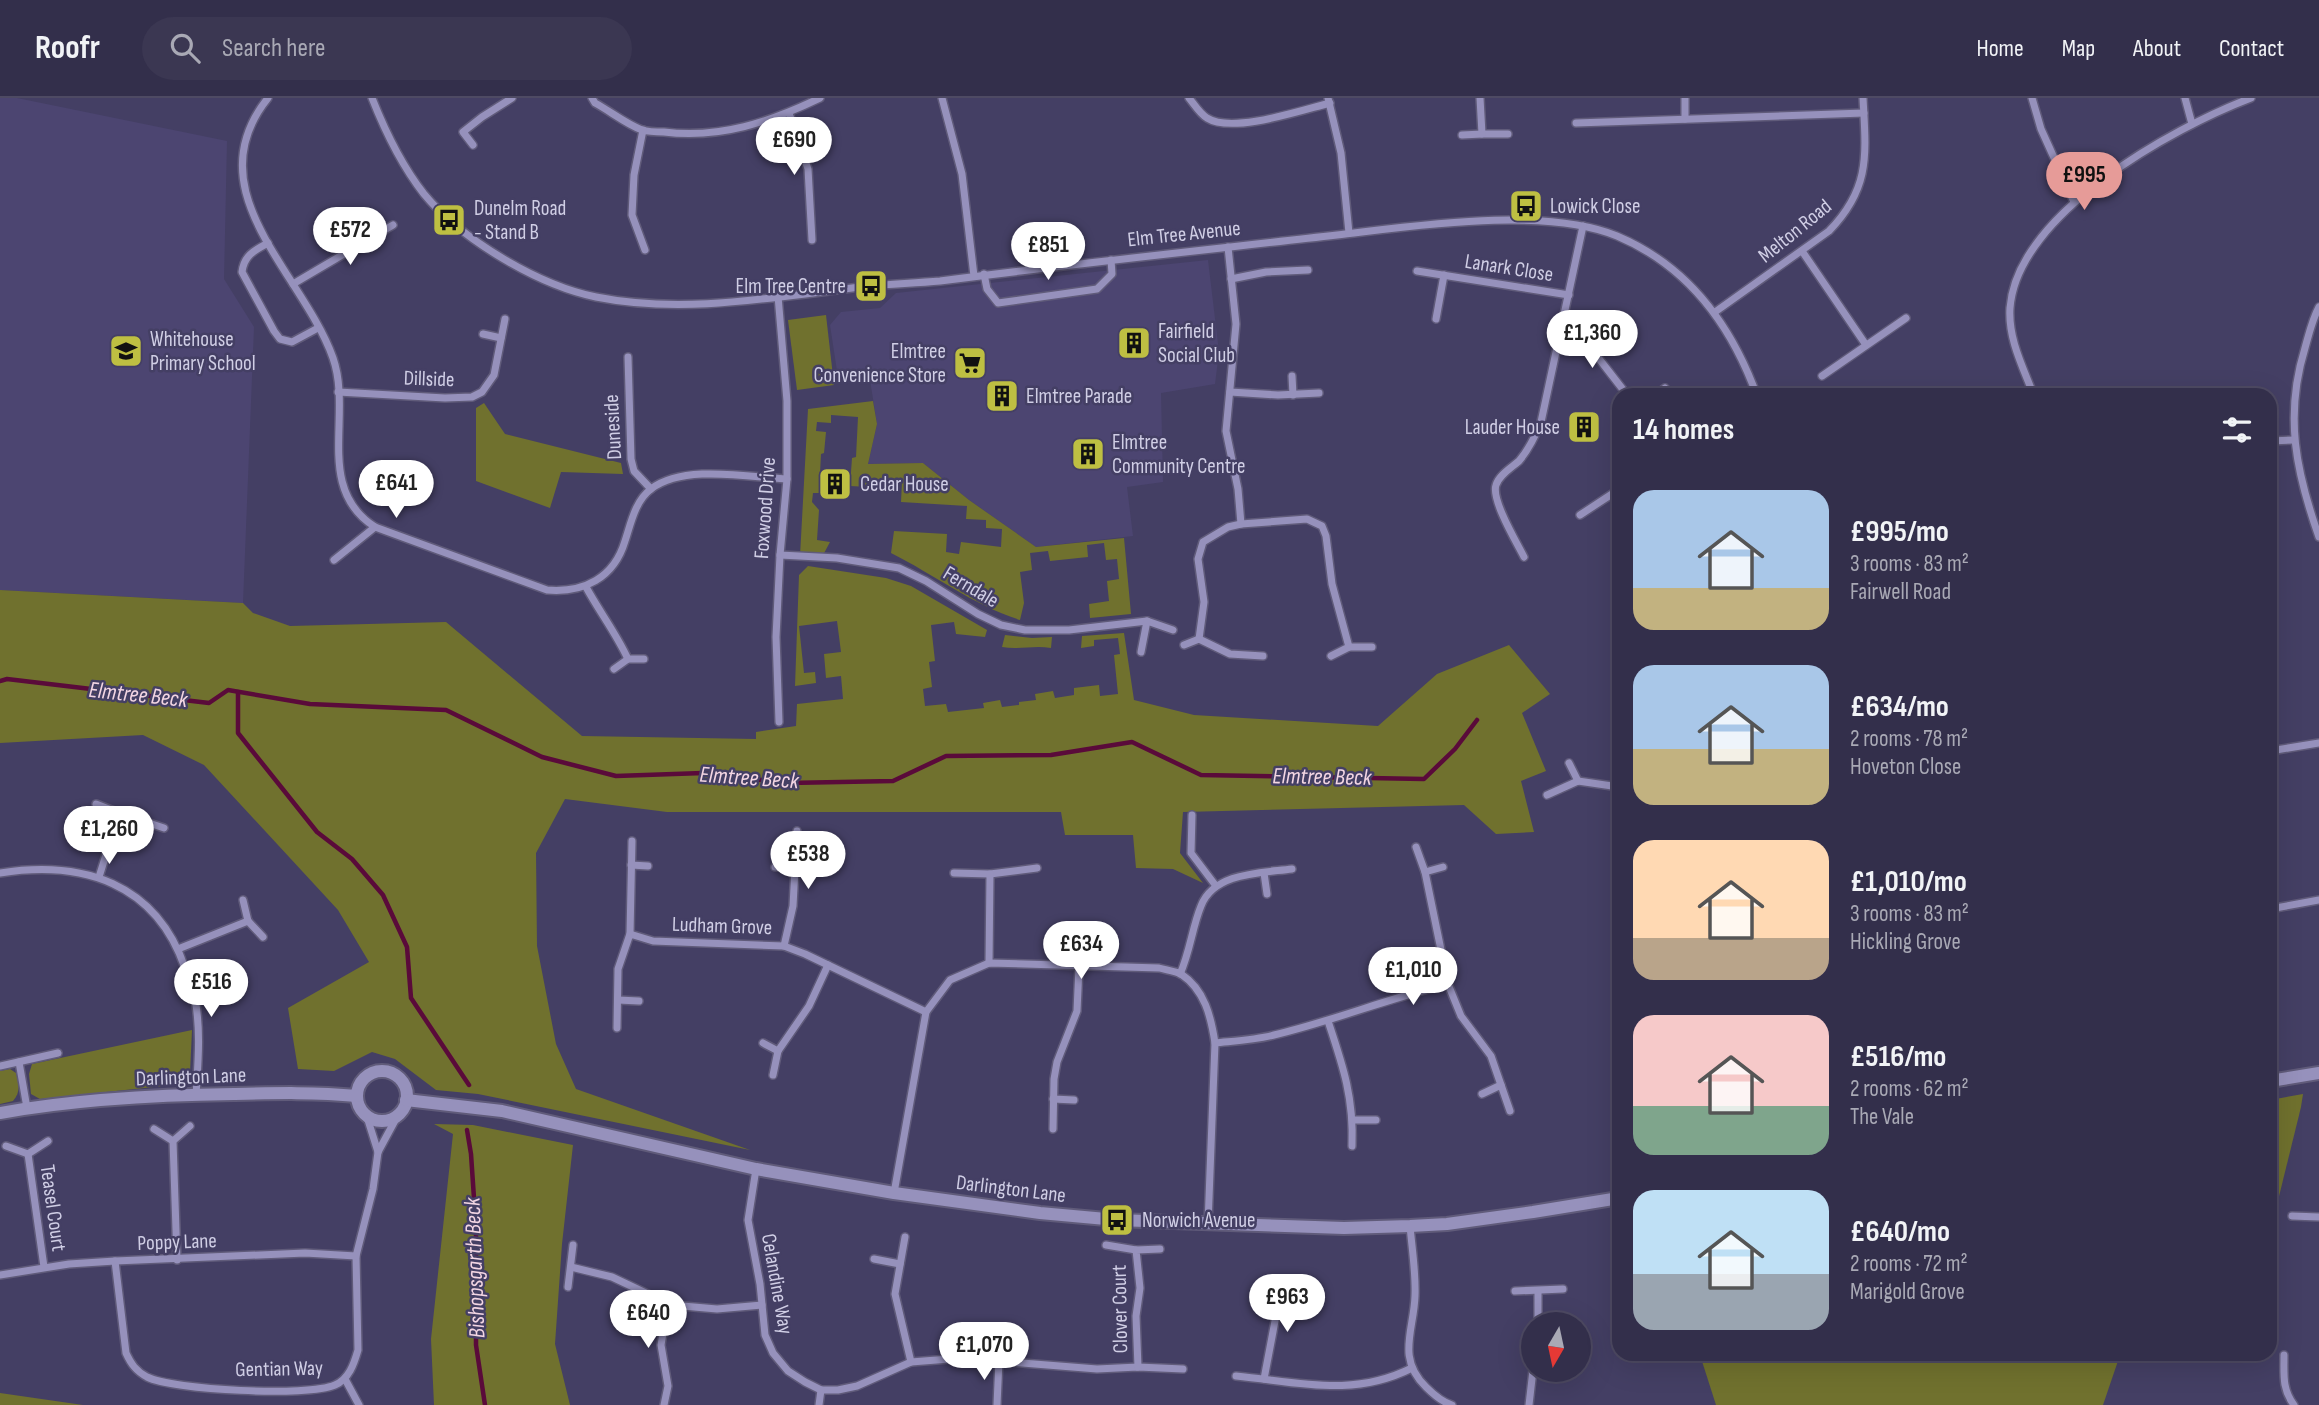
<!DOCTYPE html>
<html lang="en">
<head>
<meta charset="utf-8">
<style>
	:root { --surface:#332f4b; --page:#3b3752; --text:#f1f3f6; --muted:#a9a9b5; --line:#4e4a63; --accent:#e69b98 }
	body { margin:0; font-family:"Sofia Sans Condensed",sans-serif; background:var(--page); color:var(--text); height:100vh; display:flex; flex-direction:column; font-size:26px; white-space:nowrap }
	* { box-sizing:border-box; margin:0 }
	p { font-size:23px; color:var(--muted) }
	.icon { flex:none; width:38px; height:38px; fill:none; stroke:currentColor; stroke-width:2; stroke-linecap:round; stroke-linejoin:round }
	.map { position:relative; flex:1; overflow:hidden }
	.sheet { position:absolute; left:1612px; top:290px; width:665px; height:973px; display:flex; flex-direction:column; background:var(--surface); border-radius:21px; box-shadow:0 7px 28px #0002,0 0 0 2px var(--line) }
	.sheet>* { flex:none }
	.needle { width:46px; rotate:189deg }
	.tools { position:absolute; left:1521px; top:1214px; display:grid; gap:14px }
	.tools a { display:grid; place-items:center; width:70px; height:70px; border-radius:50%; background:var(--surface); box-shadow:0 7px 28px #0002,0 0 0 2px var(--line); font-size:35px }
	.price { position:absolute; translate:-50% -60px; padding:0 16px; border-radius:24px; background:#fff; color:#222; font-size:23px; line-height:46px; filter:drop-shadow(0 2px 4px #0008) }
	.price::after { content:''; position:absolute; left:50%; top:42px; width:21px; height:16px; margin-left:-10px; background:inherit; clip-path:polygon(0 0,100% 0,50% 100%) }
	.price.on { background:var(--accent); color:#111 }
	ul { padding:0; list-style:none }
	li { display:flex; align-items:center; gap:21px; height:175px; padding:0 21px }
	li span { display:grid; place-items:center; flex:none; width:196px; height:140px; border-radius:21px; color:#555 }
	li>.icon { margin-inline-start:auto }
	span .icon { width:84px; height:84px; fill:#fffc; stroke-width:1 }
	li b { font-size:30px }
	h2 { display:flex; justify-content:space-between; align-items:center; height:84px; padding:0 21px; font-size:30px }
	header { display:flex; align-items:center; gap:42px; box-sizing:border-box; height:98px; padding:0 35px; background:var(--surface); border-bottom:2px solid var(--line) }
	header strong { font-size:33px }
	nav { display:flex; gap:38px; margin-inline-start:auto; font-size:24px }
	.search { width:490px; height:63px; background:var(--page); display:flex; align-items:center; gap:18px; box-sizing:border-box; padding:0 24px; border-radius:38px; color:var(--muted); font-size:26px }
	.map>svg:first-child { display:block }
	.built { fill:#4c4571 }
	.green { fill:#70712e }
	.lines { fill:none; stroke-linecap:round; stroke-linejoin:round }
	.stream { stroke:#5a0a3a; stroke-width:4.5 }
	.minor-casing { stroke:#605b7a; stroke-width:10 }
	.tertiary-casing { stroke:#605b7a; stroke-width:16 }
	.minor { stroke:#9691bc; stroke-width:7 }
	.tertiary { stroke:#9691bc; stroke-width:12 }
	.labels { text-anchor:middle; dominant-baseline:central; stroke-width:5; stroke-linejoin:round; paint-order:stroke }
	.poi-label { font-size:21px; fill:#d0cee5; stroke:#443f64; text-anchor:start }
	.street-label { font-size:21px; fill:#d0cee5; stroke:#443f64 }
	.water-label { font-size:23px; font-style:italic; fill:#f3d6e3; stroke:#443f64 }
</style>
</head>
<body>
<header>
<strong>Roofr</strong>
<div class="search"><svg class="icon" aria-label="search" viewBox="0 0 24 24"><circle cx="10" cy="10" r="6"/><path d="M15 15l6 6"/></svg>Search here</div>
<nav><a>Home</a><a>Map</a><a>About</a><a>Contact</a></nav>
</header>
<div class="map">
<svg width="2319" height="1307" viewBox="0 0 2319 1307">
	<rect width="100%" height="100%" fill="#443f64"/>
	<!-- built -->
	<g class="built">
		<polygon points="0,0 17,0 227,43 224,181 254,229 243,505 0,492"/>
		<polygon points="1208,162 1219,254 1215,286 1161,295 1163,384 1127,389 1133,438 1036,449 969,402 923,365 868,366 877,326 870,282 839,286 830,227 841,214 880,210 896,195"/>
	</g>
	<!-- green -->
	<g class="green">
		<polygon points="826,217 834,287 797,292 788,222"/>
		<path d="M873,303L877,326L868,366L923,365L969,402L1036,449L1124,440L1131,516L1090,520L1089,506L1109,503L1107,483L1119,481L1117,461L1106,462L1104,445L1087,447L1088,459L1050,463L1048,453L1030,455L1032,472L1020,474L1024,505L1020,522C973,507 935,477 891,455L894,433L947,436L946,454L959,456L961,444L1001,449L1002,431L986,430V422L966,421L967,408L901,404L902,384H889L888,390L850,388L852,360L856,359L858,319L831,317V325L817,324L816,333L826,334L824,355L821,356L819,395H813L812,404L819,412L817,442L830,444L822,459L800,458L808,311Z"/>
		<polygon points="484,305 505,336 621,365 623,376 561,374 550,410 476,383 476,310"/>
		<polygon points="808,468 886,480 911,488 987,532 985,539 956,536 954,524 931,527 935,563 929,564 932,589 923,591 925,608 946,606 948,614 984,610 983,605 1000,602 1002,609 1019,607 1019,604 1036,602 1035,596 1053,593 1055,600 1074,597 1074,590 1099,587 1100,598 1118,596 1114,557 1120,556 1118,540 1094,542 1094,548 1081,550 1082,538 1124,535 1134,602 1194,617 1378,628 1437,576 1509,547 1550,596 1522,615 1546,673 1521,683 1534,734 1496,736 1464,707 1183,714 1180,755 1203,785 1173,771 1136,770 1133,737 1065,737 1061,714 667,714 565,701 536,755 537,848 556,946 576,991 750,1052 478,996 436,992 395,961 372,954 334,973 298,971 288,910 369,864 338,812 204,667 143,637 0,645 0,492 243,505 253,515 290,528 446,524 582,638 756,641 756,634 796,628 797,606 843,601 841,578 826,580 824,556 841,554 837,523 799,528 804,575 815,574 816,585 795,588 799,477"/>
		<path d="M1005,537L1032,540L1052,539L1051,550C1034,547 1019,552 1002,549Z"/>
		<polygon points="192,932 190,975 182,986 40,1001 31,996 29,976 32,966"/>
		<path d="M10,971L16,975C19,985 21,994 13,1003L0,1006V973Z"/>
		<polygon points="2303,996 2301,1009 2270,1135 2270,1002"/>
		<polygon points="434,1026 473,1027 573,1047 562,1146 555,1246 570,1307 434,1307 431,1241 453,1036"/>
		<polygon points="1700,1257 1700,1256 2120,1257 2103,1307 1716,1307"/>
		<polygon points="0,1295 83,1307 0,1307"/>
	</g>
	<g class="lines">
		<!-- stream -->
		<g class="stream">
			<polyline points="0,583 7,581 209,605 228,592 310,606 446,612 542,659 616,678 703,675 788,685 893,683 946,658 1051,657 1132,644 1201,677 1424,681 1455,651 1477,622"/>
			<polyline points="238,594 238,635 317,734 352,761 383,797 407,849 411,900 469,987"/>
			<polyline points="467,1032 471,1056 476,1130 476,1247 485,1307"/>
		</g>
		<defs>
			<g id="minor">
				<path d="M268,0C193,93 303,175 333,260C353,317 314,390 375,429L547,492C584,495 614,480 625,443C631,425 635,403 651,391C684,366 748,379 787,381"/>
				<path d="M372,0C385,33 402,68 424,96C462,142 538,187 596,199C686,217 780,198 869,188C893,186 916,185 940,183C1072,166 1205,152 1337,137C1415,128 1544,108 1617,138C1688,168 1731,226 1757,298"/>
				<path d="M592,0L595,5C610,13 626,26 642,32C649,34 657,34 664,34C720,41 770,24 820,0"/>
				<polyline points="942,0 962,76 974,178"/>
				<path d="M1189,0C1194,6 1200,16 1207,20C1232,36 1302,12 1330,5"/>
				<polyline points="1328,0 1341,55 1349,135"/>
				<polyline points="1480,0 1482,36 1508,36"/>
				<polyline points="1685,0 1685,21"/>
				<polyline points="2032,0 2041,31 2074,104"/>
				<polyline points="2185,0 2192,26"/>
				<polyline points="789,15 808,71 812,142"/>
				<polyline points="1576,25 1864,15"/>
				<polyline points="643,32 634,77 632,117 645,152"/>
				<polyline points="1462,37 1482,36"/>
				<polyline points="473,47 463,34 482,19 512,0"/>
				<polyline points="367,122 377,137"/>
				<path d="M268,145C255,152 244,157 242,174L274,233L280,241L292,244L318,230"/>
				<polyline points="1228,149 1236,226 1226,333 1238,391 1241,426"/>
				<polyline points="1802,153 1866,247"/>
				<polyline points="1417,173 1569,197"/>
				<polyline points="984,176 987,191 998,205 1097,191 1112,176 1111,162"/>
				<polyline points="1231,181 1266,174 1308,172"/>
				<polyline points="293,186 393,127"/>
				<polyline points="778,198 787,303 787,381 780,457 776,539 779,624"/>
				<path d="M2319,209C2312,222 2309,236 2305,250C2284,318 2296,374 2319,439"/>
				<path d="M1715,214L1829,133C1871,90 1866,56 1863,0"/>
				<polyline points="1436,221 1444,177"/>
				<polyline points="483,236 501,240"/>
				<polyline points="1559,242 1593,253 1628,298"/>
				<polyline points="628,259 631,361 634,373 651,391"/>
				<polyline points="1292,278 1293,297"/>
				<polyline points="1822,278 1906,220"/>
				<polyline points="338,294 445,300 472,299 482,294 494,277 505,221"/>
				<polyline points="1230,294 1278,297 1319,295"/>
				<polyline points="1655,298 1665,290 1671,298"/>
				<path d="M2034,298C2023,269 2008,241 2010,210C2017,116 2172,30 2251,0"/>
				<polyline points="2270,343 2294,342"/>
				<polyline points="1580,417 1615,394 1619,394"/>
				<polyline points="780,457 837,460 899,470 926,483 978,516 1001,527 1025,532 1069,532 1147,523 1173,532"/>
				<path d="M1524,459C1517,445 1491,402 1496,387C1499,377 1511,370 1519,363C1529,351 1535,339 1541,324L1583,128"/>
				<polyline points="334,462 375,429"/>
				<path d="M586,489C599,513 616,535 628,561H644"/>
				<polyline points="1199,541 1204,504 1198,461 1203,444 1228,429 1241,426 1307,421 1322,428 1326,438 1332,486 1349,549 1331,558"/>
				<polyline points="1184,547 1199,541 1230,556 1263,558"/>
				<polyline points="1349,549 1372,549"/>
				<polyline points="1141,554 1147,523"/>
				<polyline points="614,571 628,561"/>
				<polyline points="2270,653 2319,645"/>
				<polyline points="1569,665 1578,683"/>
				<polyline points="1547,697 1578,683 1619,689"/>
				<polyline points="96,706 119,715"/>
				<polyline points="1192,717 1191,755 1216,788"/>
				<polyline points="631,767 648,768"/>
				<polyline points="775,769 796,769"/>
				<polyline points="1425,774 1443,769"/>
				<path d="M0,775C83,762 156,785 185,870C188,880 193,890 195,901C201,933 198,965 196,997"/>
				<polyline points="954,775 990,776 1037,770"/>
				<polyline points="1264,775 1267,796"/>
				<polyline points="99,779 119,715 164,730"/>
				<polyline points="243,802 248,823"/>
				<polyline points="2270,811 2319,802"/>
				<polyline points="630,836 632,743"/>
				<polyline points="784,848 793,808 797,733"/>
				<polyline points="178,851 248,823 263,839"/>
				<polyline points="989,865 990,776"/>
				<path d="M1180,876C1190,854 1192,830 1201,808C1214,774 1262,775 1292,771"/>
				<polyline points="1448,886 1461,918 1491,958 1510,1013"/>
				<polyline points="618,902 639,903"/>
				<path d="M1328,923C1343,968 1354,1000 1352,1048"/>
				<polyline points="617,930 618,871 630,836 653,843 784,848 805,856 926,914"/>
				<polyline points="763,945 778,953"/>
				<path d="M1215,945C1234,943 1255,942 1274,937C1333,923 1389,900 1448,886L1425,774L1416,749"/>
				<polyline points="19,964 27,1010"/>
				<polyline points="0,968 58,955"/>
				<polyline points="773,977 778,953 809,908 828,867"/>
				<polyline points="1482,996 1501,987"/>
				<polyline points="1053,1001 1074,1002"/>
				<polyline points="367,1019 378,1054"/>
				<polyline points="1353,1022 1376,1022"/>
				<polyline points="154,1031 173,1043"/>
				<polyline points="1053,1031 1054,981 1057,964 1077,913 1079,869"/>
				<polyline points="6,1048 28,1056 48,1043"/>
				<polyline points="28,1056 44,1169"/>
				<polyline points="756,1071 748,1122 760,1186 765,1237 773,1255 788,1273 805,1284 821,1292 838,1292 857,1288 911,1264 962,1260 1097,1271 1138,1269 1183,1271"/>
				<path d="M894,1095L926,914L950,882L989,865L1159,870C1166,872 1175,873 1181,876C1205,892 1211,919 1215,945L1208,1126"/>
				<polyline points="2292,1118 2319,1119"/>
				<path d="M1410,1128C1412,1151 1416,1175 1415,1198C1414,1232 1396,1260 1426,1289C1433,1296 1442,1304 1452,1307"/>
				<polyline points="905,1139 895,1196 911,1264"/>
				<polyline points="1106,1147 1136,1152"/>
				<polyline points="874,1161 900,1166"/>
				<polyline points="177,1162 173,1043 190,1028"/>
				<path d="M115,1163L126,1255C131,1266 136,1273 147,1279C173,1292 308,1299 335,1287C349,1281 354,1266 358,1252L356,1158L373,1091L378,1054L398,1017"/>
				<polyline points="571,1169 612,1179 671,1207 717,1211 762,1207"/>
				<polyline points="0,1177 69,1166 115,1163 305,1155 356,1158"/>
				<polyline points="568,1189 573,1147"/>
				<polyline points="1515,1193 1563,1191"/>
				<polyline points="1538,1193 1538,1227"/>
				<polyline points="1277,1211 1304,1217"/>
				<path d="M2284,1257C2284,1277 2282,1291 2294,1307"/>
				<polyline points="1138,1269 1136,1218 1140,1190 1136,1152 1160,1151"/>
				<path d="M1236,1278C1299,1284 1352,1300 1412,1270"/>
				<polyline points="345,1281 359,1307"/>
				<polyline points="1264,1281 1282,1186"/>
				<polyline points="664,1307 668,1288 661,1247 664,1229 671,1207"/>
				<polyline points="819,1307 821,1292"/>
				<polyline points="997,1307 999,1262"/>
				<polyline points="1529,1307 1533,1272"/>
			</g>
			<g id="tertiary">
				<circle cx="382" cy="998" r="25"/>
				<polyline points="2270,983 2319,975"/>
				<polyline points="406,1002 502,1013 756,1071 894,1095 1040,1115 1117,1122 1344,1130 1410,1128 1447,1126 1533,1114 1619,1100"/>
				<path d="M0,1015C77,1001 156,997 234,996C276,995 316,994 357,998"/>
			</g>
		</defs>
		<!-- minor casing -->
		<use href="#minor" class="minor-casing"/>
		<!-- tertiary casing -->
		<use href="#tertiary" class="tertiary-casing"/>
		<!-- minor -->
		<use href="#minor" class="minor"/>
		<!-- tertiary -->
		<use href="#tertiary" class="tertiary"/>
	</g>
	<!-- icons -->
	<defs>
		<symbol id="bus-square" viewBox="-11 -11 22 22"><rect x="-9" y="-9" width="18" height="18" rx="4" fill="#bebf42" stroke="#443f64"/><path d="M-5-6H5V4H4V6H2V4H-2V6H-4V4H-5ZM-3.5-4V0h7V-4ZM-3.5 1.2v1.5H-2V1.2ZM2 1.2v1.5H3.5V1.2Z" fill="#111"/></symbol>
		<symbol id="building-square" viewBox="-11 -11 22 22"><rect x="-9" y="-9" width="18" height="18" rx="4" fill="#bebf42" stroke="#443f64"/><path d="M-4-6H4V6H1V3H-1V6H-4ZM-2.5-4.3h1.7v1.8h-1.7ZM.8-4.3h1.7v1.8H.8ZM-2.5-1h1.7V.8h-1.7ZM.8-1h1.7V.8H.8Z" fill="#111"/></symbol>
		<symbol id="school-square" viewBox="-11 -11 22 22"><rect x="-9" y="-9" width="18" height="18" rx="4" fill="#bebf42" stroke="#443f64"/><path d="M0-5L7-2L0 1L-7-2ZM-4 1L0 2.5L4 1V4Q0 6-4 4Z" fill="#111"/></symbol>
		<symbol id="supermarket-square" viewBox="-11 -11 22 22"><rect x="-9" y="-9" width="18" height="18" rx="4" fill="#bebf42" stroke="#443f64"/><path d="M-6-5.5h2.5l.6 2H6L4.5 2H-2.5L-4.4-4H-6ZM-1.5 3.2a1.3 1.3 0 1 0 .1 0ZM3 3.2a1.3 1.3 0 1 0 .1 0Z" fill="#111"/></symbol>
	</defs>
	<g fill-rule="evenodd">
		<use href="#bus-square" x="1507" y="89" width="38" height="38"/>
		<use href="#bus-square" x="430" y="103" width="38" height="38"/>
		<use href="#bus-square" x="852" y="169" width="38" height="38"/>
		<use href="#building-square" x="1115" y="226" width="38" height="38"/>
		<use href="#school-square" x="107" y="234" width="38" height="38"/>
		<use href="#supermarket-square" x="951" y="246" width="38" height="38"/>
		<use href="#building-square" x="983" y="279" width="38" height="38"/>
		<use href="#building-square" x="1565" y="310" width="38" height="38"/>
		<use href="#building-square" x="1069" y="337" width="38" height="38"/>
		<use href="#building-square" x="816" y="367" width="38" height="38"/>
		<use href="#bus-square" x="1098" y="1103" width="38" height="38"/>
	</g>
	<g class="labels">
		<!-- poi labels -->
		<g class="poi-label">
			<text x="1550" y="108">Lowick Close</text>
			<text x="474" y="110">Dunelm Road<tspan x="474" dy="24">- Stand B</tspan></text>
			<text x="846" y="188" text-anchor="end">Elm Tree Centre</text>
			<text x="1158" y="233">Fairfield<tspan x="1158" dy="24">Social Club</tspan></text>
			<text x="150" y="241">Whitehouse<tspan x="150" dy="24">Primary School</tspan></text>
			<text x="946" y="253" text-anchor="end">Elmtree<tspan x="946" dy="24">Convenience Store</tspan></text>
			<text x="1026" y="298">Elmtree Parade</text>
			<text x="1560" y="329" text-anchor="end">Lauder House</text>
			<text x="1112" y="344">Elmtree<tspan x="1112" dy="24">Community Centre</tspan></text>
			<text x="860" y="386">Cedar House</text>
			<text x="1142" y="1122">Norwich Avenue</text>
		</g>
		<!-- street labels -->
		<g class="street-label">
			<text transform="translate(1795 133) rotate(-39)">Melton Road</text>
			<text transform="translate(1184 136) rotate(-6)">Elm Tree Avenue</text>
			<text transform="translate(1509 170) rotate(9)">Lanark Close</text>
			<text transform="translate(429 281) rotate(2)">Dillside</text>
			<text transform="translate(613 329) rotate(-93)">Duneside</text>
			<text transform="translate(765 410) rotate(-86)">Foxwood Drive</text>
			<text transform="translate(971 489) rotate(31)">Ferndale</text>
			<text transform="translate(722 828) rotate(2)">Ludham Grove</text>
			<text transform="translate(191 979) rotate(-2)">Darlington Lane</text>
			<text transform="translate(1011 1091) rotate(7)">Darlington Lane</text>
			<text transform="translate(53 1110) rotate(82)">Teasel Court</text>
			<text transform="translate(177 1144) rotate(-2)">Poppy Lane</text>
			<text transform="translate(777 1186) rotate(80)">Celandine Way</text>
			<text transform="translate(1120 1211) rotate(-91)">Clover Court</text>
			<text transform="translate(279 1271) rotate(-1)">Gentian Way</text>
		</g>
		<!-- water labels -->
		<g class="water-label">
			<text transform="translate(138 597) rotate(6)">Elmtree Beck</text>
			<text transform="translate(1322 679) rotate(1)">Elmtree Beck</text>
			<text transform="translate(749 680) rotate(4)">Elmtree Beck</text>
			<text transform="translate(475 1170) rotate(-92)">Bishopsgarth Beck</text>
		</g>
	</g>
</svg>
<div class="tools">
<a><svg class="needle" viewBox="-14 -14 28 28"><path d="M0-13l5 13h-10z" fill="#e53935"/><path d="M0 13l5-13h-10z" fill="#a9a9b5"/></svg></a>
</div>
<b class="price" style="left:794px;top:79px">£690</b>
<b class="price on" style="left:2084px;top:114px">£995</b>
<b class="price" style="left:350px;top:169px">£572</b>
<b class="price" style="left:1048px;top:184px">£851</b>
<b class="price" style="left:1592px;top:272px">£1,360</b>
<b class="price" style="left:396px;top:422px">£641</b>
<b class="price" style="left:109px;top:768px">£1,260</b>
<b class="price" style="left:808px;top:793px">£538</b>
<b class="price" style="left:1081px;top:883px">£634</b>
<b class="price" style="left:1413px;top:909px">£1,010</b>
<b class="price" style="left:211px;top:921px">£516</b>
<b class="price" style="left:1287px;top:1236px">£963</b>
<b class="price" style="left:648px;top:1252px">£640</b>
<b class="price" style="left:984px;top:1284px">£1,070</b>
<section class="sheet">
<h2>14 homes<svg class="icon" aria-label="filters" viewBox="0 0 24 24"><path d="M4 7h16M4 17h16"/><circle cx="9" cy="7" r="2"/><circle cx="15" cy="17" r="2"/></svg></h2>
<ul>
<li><span style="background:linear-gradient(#a9c7e8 70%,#c2b280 0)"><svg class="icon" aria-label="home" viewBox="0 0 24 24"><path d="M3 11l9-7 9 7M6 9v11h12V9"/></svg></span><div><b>£995/mo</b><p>3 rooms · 83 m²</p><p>Fairwell Road</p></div></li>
<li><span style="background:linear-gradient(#a9c7e8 60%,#c2b280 0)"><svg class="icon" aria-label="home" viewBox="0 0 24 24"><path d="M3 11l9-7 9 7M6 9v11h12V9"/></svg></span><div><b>£634/mo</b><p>2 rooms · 78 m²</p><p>Hoveton Close</p></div></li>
<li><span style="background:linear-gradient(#ffd9b3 70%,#b9a48a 0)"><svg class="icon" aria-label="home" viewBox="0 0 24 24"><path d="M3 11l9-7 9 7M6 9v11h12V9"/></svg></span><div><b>£1,010/mo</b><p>3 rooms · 83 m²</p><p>Hickling Grove</p></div></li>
<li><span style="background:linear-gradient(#f6c9c9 65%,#7fa58c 0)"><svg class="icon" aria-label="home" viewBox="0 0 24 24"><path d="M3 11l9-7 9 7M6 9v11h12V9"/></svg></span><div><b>£516/mo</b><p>2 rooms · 62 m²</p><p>The Vale</p></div></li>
<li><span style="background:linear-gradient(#bfe0f5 60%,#9aa5b1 0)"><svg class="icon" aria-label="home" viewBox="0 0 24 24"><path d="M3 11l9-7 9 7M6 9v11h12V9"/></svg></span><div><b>£640/mo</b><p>2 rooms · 72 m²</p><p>Marigold Grove</p></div></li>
</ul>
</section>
</div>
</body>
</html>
